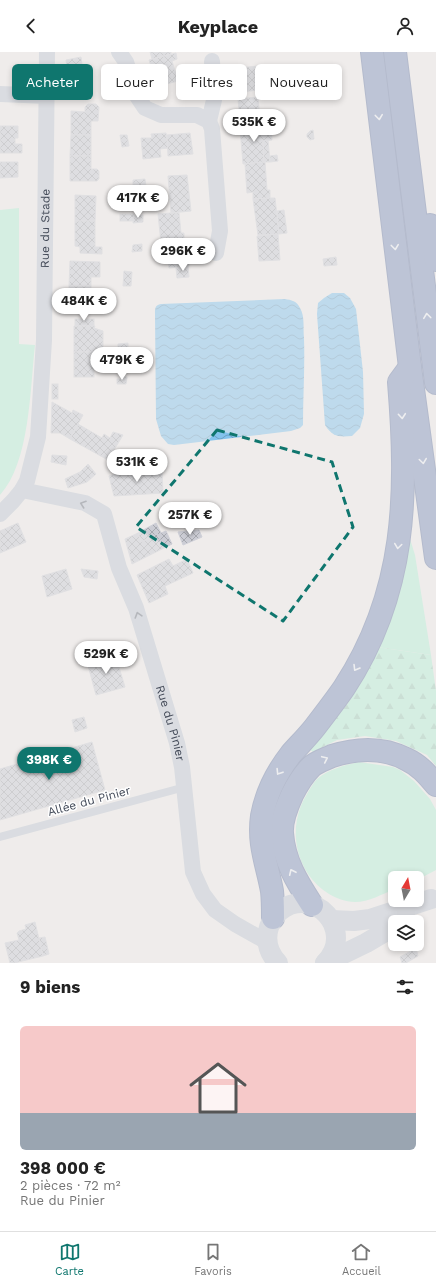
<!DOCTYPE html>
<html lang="fr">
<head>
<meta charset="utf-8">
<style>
	:root { --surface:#fff; --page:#f2f2f2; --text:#222; --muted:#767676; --line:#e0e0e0; --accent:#0f766e }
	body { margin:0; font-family:"Work Sans",sans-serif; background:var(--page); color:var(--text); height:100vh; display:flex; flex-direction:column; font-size:15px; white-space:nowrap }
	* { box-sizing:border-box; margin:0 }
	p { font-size:13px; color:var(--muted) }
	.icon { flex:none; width:22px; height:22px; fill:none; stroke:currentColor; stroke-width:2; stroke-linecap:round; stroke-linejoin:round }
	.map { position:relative; height:911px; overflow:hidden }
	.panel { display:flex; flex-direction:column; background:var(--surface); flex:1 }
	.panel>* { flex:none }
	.guide { position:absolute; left:12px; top:12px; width:412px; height:36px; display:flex; gap:8px }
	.needle { width:26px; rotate:10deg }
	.buttons { position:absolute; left:388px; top:819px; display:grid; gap:8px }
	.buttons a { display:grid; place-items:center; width:36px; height:36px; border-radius:6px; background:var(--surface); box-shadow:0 2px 6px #0003; font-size:20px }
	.price { position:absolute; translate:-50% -34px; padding:0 9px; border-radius:14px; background:#fff; color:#222; font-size:13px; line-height:26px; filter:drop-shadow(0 1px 2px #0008) }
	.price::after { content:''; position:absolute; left:50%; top:24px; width:12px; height:9px; margin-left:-6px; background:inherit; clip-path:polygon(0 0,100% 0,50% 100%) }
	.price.selected { background:var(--accent); color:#fff }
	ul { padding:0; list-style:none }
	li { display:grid; align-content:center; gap:8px; height:212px; padding:0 20px }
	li+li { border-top:1px solid var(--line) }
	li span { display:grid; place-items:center; height:124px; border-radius:6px; color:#555 }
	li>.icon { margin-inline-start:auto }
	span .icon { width:72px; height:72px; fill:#fffc; stroke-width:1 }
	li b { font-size:17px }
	h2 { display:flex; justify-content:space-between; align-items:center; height:48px; padding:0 20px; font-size:17px }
	.pill { padding:0 14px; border-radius:6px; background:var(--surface); box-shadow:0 2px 6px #0003; font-size:14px; line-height:36px }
	.pill.selected { background:var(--accent); color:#fff }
	header { display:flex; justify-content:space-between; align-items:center; height:52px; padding:0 20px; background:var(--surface); font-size:18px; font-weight:700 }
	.tab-bar { display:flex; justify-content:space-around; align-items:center; height:56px; border-top:1px solid var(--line); background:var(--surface); font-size:11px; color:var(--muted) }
	.tab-bar a { display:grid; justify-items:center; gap:2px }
	.tab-bar .selected { color:var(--accent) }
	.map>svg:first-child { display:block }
	.grass { fill:#b7efd7 }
	.forest { fill:url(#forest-firs) }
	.water { fill:url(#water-waves) }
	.building { fill:url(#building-cross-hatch); stroke:#cfd0d8 }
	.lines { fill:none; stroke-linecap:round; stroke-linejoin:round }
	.motorway-casing { stroke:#6d7ea8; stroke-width:24 }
	.service { stroke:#c1c8d4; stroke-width:8 }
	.minor { stroke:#c1c8d4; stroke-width:16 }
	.tertiary { stroke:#c1c8d4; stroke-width:20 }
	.motorway { stroke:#8293bc; stroke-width:22 }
	.oneway { stroke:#eceff5 }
	.oneway2 { stroke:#707784 }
	.marked { fill:none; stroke:#0f766e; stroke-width:3; stroke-dasharray:8 5; stroke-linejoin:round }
	.labels { text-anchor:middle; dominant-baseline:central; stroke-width:3; stroke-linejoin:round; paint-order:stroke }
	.street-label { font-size:12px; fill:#444b59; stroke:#fff }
</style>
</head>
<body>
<header><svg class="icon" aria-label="back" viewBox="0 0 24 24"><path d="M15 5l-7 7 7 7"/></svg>Keyplace<svg class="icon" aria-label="person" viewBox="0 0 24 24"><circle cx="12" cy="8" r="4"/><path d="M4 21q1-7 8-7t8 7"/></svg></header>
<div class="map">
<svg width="436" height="911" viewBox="0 0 436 911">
	<defs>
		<pattern id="forest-firs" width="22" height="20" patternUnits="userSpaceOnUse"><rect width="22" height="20" fill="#b7efd7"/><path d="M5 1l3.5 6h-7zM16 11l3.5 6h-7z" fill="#9fcebb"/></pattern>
		<pattern id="water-waves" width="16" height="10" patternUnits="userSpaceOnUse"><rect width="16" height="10" fill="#83c3ed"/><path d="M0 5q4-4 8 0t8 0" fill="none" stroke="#6da0c3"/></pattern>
		<pattern id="building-cross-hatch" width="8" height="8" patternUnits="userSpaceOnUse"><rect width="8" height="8" fill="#cbccd4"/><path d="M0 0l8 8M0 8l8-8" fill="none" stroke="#a6a8af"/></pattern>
	</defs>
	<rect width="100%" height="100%" fill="#efeceb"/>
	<!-- grass -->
	<g class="grass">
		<path d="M19,156V292L35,293C30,337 30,410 0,443V158Z"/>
		<polygon points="407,477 415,503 431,603 377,595"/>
		<path d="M359,710L393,715L400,718L414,729L430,747L436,758V818L417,828V826H395V837C382,842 369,850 355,850C345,850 336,846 329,842C295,821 286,775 307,742C310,737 313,731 317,727C329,717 345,713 359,710Z"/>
	</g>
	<!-- forest -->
	<polygon class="forest" points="377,595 431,603 436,639 436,714 427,703 396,689 365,684 337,688 313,700 310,698 348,651"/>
	<!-- water -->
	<g class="water">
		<path d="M332,241H344L350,246L356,257L363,320L364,362L360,376L352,384C338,385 333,385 325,373L317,262L318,251L324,246Z"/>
		<path d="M285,247C291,248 297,249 300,256C305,264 303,276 304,286C305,315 303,344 303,373L300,376L291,379L174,393L168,392L161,384L156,367L155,262C155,256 155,253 161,252Z"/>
	</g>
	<!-- building -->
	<g class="building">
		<polygon points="150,0 171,0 171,2 152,7"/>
		<polygon points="176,1 177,7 172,9 178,29 159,34 156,22 154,23 149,8"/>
		<polygon points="81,5 82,12 67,15 66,8"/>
		<polygon points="258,14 260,30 267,30 268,37 240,40 239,16"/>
		<polygon points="116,33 119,44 109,46 107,37"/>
		<polygon points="258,45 260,68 240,69 238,47"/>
		<polygon points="88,52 96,52 99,55 98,69 91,69 91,83 71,83 71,59 85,60 85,55"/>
		<polygon points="271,73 272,88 263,89 264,110 243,112 240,76"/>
		<polygon points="0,74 18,74 18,86 15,86 15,92 22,92 22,101 0,101"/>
		<polygon points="313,78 314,87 310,88 307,85 307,82 310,79"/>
		<polygon points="166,81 168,96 160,97 161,105 143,107 141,86 152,86 151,82"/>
		<polygon points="190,81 193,102 168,104 167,83"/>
		<polygon points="71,83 91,83 91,104 70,104"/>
		<polygon points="120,83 127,83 129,94 122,95"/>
		<polygon points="268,88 270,110 264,110 263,89"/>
		<polygon points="277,103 278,109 270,110 270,104"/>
		<polygon points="70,104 91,104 91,117 97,117 99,119 99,127 97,129 70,129"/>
		<polygon points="0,110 18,110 18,125 0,126"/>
		<polygon points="264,110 265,110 267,138 270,138 270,146 253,147 253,140 247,141 245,112"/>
		<polygon points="187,123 191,159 171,161 168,124"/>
		<polygon points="145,127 146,134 133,135 133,128"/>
		<polygon points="75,143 96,144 95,169 75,169"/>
		<polygon points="270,146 275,146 279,182 258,183 253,147"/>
		<polygon points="284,158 287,181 279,182 277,159"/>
		<polygon points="171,161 179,161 181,181 184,181 184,189 161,191 158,162"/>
		<rect x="120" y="162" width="14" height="7"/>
		<polygon points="143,163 143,170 133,171 134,164"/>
		<polygon points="75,169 95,169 95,195 102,195 102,202 80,201 80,195 75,194"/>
		<polygon points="278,182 280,208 259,209 257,184"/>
		<polygon points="184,189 187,189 189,214 169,216 166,190"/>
		<polygon points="142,192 142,199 132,200 133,193"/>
		<polygon points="336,205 337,213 324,214 323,207"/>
		<polygon points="70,209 100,210 100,225 91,225 91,234 69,234"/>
		<polygon points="188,214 189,225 177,226 176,216"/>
		<polygon points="124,219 132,220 131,234 123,234"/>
		<polygon points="69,234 91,234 90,260 69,260"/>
		<rect x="75" y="267" width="19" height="7"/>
		<polygon points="74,274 95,274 94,276 103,279 103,300 74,300"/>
		<polygon points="128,291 128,300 118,300 118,292"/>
		<rect x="74" y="300" width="20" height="25"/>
		<polygon points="121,324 127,325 126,332 117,332 117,327 121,327"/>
		<rect x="52" y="332" width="6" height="15"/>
		<polygon points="52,350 72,361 73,358 83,363 70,387 60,381 51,381"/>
		<polygon points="78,372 102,386 104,382 110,386 113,380 123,383 108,408 70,387"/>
		<polygon points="52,403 67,404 66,413 51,410"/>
		<polygon points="88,412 96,422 87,430 68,436 65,427 80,420"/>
		<polygon points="162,419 163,441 114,444 109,424 118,421"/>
		<polygon points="18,471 26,490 0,501 0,479"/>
		<polygon points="156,471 161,481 166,479 172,492 164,496 157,482 141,490 138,481"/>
		<polygon points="199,478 202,485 183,493 178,480"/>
		<polygon points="138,481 141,490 157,482 164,496 132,512 125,487"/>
		<polygon points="169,507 173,514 187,507 193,521 165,534 168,542 149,551 137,523"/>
		<polygon points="66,517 72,537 47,545 42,524"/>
		<polygon points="81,517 98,519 97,527 84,525"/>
		<polygon points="115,602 125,635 96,643 87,610"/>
		<polygon points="84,665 87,676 75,680 72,668"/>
		<polygon points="92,690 105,738 0,768 0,717"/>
		<polygon points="35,870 43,904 14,911 10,911 5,891 19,888 17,881 19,879 26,877 25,873"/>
		<polygon points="45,885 49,902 43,904 39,886"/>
		<polygon points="416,896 418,904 406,911 402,911 400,905"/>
	</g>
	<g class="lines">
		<defs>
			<g id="motorway">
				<polyline points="372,0 410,315 436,506"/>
				<polyline points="395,0 436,331"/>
				<polyline points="430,173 436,208"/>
				<path d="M312,853C297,830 284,809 282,781C281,768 287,754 292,743C297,733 303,723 311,715C316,710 326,707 332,704C357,696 383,695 406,707C419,713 427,722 436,733"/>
				<path d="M273,866C273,857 273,848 272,839C267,812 258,792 262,764C266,742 277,720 291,702C299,693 308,684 315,675C325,662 335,649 344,636C407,540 408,441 399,330L410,315"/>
			</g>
		</defs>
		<!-- motorway casing -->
		<use href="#motorway" class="motorway-casing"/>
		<!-- service -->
		<polyline class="service" points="0,785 185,735"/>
		<!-- minor -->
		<g class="minor">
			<polyline points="119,0 126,10 137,44 145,56 161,63 197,63 209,69 212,77 220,179 216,201"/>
			<polyline points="0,42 47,44"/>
			<polyline points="209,69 214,48 212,9"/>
			<path id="s1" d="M22,438L85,451L104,462L119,516L136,556L177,691L182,715L193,820L203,842L215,858L235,872L267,890"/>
			<path id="s2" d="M0,462L13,449L22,438L27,429L38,385L44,288L47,0"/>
		</g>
		<!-- tertiary -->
		<g class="tertiary">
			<polyline points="331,868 354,869 370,867 431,847"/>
			<path d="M278,911C248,880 287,833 322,858C328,863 333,869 335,878C338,890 334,902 325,911"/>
			<polyline points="325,911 366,891 395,874"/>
		</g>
		<!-- motorway -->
		<use href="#motorway" class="motorway"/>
	</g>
	<!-- one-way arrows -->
	<defs><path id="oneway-chevron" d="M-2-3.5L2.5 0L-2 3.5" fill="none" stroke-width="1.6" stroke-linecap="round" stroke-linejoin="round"/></defs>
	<g class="oneway">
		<use href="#oneway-chevron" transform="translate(379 65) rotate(83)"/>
		<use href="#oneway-chevron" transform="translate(395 195) rotate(83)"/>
		<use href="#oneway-chevron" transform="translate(427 264) rotate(-97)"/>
		<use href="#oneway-chevron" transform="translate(402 364) rotate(85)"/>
		<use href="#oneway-chevron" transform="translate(423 409) rotate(82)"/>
		<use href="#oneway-chevron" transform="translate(398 494) rotate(98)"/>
		<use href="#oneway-chevron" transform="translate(356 616) rotate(121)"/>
		<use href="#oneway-chevron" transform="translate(325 707) rotate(-25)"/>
		<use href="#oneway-chevron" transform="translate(279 720) rotate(122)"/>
		<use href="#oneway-chevron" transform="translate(292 820) rotate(-115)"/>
	</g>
	<g class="oneway2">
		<use href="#oneway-chevron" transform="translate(83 452) rotate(-161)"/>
		<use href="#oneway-chevron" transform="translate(138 563) rotate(-107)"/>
	</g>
	<!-- marked area -->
	<path d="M0 0H436V911H0ZM217,378L332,410L353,475L283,569L136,475Z" fill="#efeceb" fill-opacity=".55" fill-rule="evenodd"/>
	<path class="marked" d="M217,378L332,410L353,475L283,569L136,475Z"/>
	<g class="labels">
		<!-- street labels -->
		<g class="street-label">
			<text stroke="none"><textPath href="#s2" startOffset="297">Rue du Stade</textPath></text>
			<text stroke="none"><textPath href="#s1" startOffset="306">Rue du Pinier</textPath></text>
			<text transform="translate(89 749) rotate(-15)">Allée du Pinier</text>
		</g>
	</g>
</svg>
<div class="buttons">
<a><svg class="needle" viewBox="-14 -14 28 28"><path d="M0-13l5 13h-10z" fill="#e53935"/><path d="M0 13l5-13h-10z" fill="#767676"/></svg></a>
<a><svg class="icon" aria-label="layers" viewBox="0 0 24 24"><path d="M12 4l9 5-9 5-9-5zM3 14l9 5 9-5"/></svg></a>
</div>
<b class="price" style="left:254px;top:91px">535K €</b>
<b class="price" style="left:138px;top:167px">417K €</b>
<b class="price" style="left:183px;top:220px">296K €</b>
<b class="price" style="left:84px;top:270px">484K €</b>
<b class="price" style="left:122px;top:329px">479K €</b>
<b class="price" style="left:137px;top:431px">531K €</b>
<b class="price" style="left:190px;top:484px">257K €</b>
<b class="price" style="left:106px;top:623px">529K €</b>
<b class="price selected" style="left:49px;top:729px">398K €</b>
<div class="guide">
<a class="pill selected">Acheter</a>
<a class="pill">Louer</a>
<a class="pill">Filtres</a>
<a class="pill">Nouveau</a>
</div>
</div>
<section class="panel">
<h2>9 biens<svg class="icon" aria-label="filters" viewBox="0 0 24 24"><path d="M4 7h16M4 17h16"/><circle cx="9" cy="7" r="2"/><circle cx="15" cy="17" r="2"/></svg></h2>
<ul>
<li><span style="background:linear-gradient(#f6c9c9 70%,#9aa5b1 0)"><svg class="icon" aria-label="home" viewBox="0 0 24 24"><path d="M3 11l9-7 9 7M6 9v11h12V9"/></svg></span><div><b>398 000 €</b><p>2 pièces · 72 m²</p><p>Rue du Pinier</p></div></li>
</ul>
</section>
<nav class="tab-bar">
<a class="selected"><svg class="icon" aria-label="map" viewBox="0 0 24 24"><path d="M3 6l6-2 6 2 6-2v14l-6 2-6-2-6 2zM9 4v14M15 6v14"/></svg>Carte</a>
<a><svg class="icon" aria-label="saved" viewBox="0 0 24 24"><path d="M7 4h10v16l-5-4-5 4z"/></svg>Favoris</a>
<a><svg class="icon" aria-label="home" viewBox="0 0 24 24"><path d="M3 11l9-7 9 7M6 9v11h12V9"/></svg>Accueil</a>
</nav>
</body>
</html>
